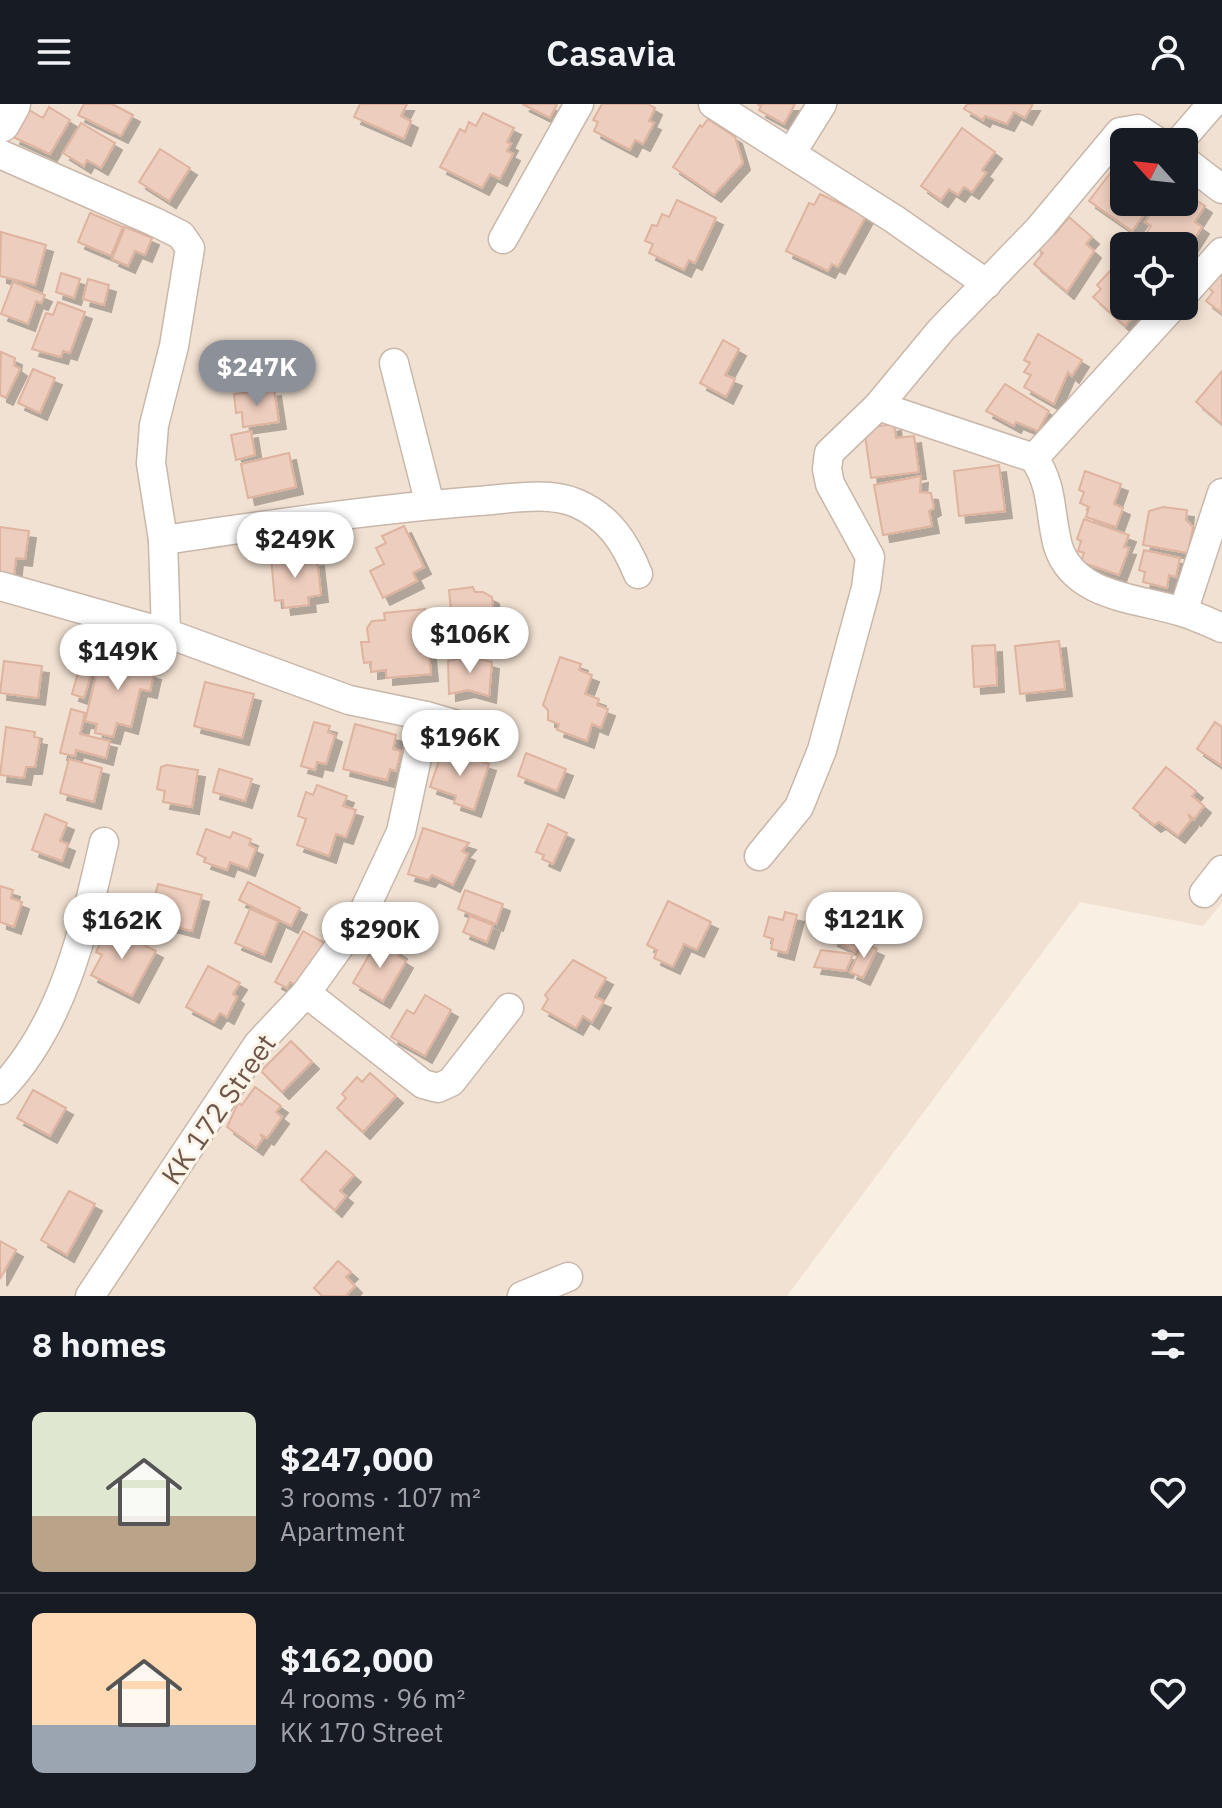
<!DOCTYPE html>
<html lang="en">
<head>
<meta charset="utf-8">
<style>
	:root { --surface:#171b24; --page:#20242c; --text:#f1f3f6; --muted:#9ea1a6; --line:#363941; --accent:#8c9099 }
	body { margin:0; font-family:"IBM Plex Sans",sans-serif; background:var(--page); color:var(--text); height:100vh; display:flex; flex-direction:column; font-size:30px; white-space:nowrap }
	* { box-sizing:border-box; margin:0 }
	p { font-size:26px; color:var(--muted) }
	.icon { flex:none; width:44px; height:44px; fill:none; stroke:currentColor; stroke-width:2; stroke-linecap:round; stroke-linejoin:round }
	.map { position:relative; height:1192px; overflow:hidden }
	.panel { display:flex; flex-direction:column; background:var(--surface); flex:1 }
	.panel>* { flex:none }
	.needle { width:52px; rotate:297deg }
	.tools { position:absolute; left:1110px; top:24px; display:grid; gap:16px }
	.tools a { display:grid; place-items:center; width:88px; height:88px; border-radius:12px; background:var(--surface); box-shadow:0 4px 12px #0003; font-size:40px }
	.price { position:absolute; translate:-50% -68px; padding:0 18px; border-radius:28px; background:#fff; color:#222; font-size:26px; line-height:52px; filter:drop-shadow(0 2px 4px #0008) }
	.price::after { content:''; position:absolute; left:50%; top:48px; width:24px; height:18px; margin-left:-12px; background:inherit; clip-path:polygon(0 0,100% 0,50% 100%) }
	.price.selected { background:var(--accent); color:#fff }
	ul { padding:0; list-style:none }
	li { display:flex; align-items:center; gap:24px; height:200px; padding:0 32px }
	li+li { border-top:2px solid var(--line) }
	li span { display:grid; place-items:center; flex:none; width:224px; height:160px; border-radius:12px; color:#555 }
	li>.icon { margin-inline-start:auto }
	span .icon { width:96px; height:96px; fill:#fffc; stroke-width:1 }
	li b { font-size:34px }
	h2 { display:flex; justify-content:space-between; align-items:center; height:96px; padding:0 32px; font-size:34px }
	header { display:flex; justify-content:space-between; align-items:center; height:104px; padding:0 32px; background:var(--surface); font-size:36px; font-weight:600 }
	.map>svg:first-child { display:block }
	.residential { fill:#f1e1d2; fill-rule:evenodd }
	.building { fill:#edcdbd; stroke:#deb39f; stroke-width:2; filter:url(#shadow) }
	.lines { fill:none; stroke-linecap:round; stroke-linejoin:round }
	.minor-casing { stroke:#c9b7aa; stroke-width:31 }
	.secondary-casing { stroke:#cfb8ab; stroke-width:43 }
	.minor { stroke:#fff; stroke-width:28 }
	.secondary { stroke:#fff; stroke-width:40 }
	.labels { text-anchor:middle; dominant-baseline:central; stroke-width:6; stroke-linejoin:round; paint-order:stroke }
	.street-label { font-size:28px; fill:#6f564b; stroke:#fdf4e8 }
</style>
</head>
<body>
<header><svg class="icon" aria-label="menu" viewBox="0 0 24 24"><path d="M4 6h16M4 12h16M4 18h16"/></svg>Casavia<svg class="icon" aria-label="person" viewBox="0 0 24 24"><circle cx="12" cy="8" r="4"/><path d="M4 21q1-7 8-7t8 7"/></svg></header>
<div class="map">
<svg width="1222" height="1192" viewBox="0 0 1222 1192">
	<defs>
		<filter id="shadow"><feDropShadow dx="7" dy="7" stdDeviation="0" flood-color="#0004"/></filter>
	</defs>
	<rect width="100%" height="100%" fill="#faefe3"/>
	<!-- residential -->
	<path class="residential" d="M25,0H1222V799L1203,822L1080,798L787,1192H0V36ZM1124,38H1184V98H1124ZM1124,142H1184V202H1124Z"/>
	<!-- building -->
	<g class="building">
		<polygon points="84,0 112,0 133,11 121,32 78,11"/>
		<polygon points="360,0 407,0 401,12 411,17 404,35 354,13"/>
		<polygon points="522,0 557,0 550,14"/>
		<polygon points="602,0 648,0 655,4 649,17 654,19 643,40 635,36 630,46 594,27 598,18 593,16"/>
		<polygon points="757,0 795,0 784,20 759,6 761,2"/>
		<polygon points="967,0 1033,0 1025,14 1014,8 1007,20 985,12 983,16 964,5"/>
		<polygon points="49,3 70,16 50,50 13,33 29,6 43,14"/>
		<polygon points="483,9 514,24 507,38 511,40 507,47 513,50 500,75 490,70 482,84 440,63 460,25 465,28 469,18 476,22"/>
		<polygon points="708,15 735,33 743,59 714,91 673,63 700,21 702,23"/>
		<polygon points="81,19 115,39 101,64 87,56 84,62 63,49"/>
		<polygon points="962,24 995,48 982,66 986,69 972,88 964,83 958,91 949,85 941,96 921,82"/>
		<polygon points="160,45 190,64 169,97 139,78"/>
		<polygon points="1118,59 1124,63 1124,98 1153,98 1132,127 1089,97"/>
		<polygon points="1184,88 1205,102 1195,118 1202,123 1184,151 1184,142 1138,142 1151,122 1145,118 1159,98 1184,98"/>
		<polygon points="820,90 866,112 838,163 832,160 828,167 786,147 809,99 814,101"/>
		<polygon points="677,96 716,114 695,159 689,156 684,166 649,149 653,140 645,137 652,121 657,122 662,110 669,113"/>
		<polygon points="90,109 123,123 111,152 78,138"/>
		<polygon points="1069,113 1092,133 1086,140 1094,147 1067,188 1034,160 1043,149 1034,142 1048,125 1055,130"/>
		<polygon points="125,123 152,134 145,151 135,147 128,162 112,155"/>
		<polygon points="1,128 46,141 35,181 0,172"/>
		<polygon points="1124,152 1124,202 1143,202 1125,222 1093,193 1101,185 1097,181"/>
		<polygon points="1222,160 1222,209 1206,197 1213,188 1209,184"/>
		<polygon points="61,169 80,175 74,194 56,188"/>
		<polygon points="88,175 109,181 104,201 83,195"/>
		<polygon points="13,178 45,191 41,199 36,197 28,220 1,210"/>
		<polygon points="58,198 85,208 70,249 63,247 61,253 32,245 46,209 53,211"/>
		<polygon points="1038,230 1082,256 1072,272 1068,268 1054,300 1024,283 1031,271 1024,268 1030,259 1024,256"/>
		<polygon points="723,236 739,245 725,271 735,275 726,293 700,279"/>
		<polygon points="1,248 15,254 14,261 20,265 6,294 0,291"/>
		<polygon points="33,265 55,274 40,309 18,299"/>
		<polygon points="1222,267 1222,320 1196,298"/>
		<polygon points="1005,280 1049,307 1038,327 1016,318 1014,322 986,307"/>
		<polygon points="274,285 279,318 243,323 242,308 236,309 234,290"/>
		<polygon points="894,320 896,334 914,332 919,368 871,374 864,324"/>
		<polygon points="251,327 255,351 236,356 231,331"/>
		<polygon points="289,349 296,383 248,394 241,360"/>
		<polygon points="999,361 1005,407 959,412 954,367"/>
		<polygon points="1085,367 1121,380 1114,400 1123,404 1116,423 1086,413 1089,403 1080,399 1084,388 1079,386"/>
		<polygon points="921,372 920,388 931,389 934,404 929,407 932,422 883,431 874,381"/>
		<polygon points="1163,403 1187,406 1186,416 1193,423 1188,449 1143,441 1149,407"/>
		<polygon points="1084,415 1129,431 1124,443 1129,444 1119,471 1081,458 1084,449 1078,447 1081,437 1077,435"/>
		<polygon points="404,422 424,463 413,469 417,477 383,494 370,467 384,460 376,444 386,439 382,432"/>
		<polygon points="0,423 29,427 25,455 16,454 14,472 0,470"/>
		<polygon points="290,446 294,458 317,455 321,491 308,493 309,501 284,504 283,496 275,497 271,454"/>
		<polygon points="1144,446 1180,454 1176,473 1169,471 1167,484 1143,478 1145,468 1139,466"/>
		<polygon points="473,483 475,488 483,488 492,493 495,528 454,537 449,486"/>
		<polygon points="425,505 431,570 386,574 386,566 371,568 371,558 364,559 361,538 369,538 367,524 372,517 385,516 384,509"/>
		<polygon points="87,536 108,542 102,562 94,560 84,594 72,590"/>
		<polygon points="1059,537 1065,585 1020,590 1015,542"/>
		<polygon points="995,541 997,581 974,583 972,542"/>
		<polygon points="107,546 149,556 147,567 154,569 150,587 140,585 131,623 117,619 113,633 95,629 97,620 85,617 97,568 101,570"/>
		<polygon points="469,552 492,558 489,592 468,586 449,590 448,557"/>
		<polygon points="560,553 581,560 579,566 592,571 585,590 599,595 597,601 608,605 601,624 592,620 587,637 557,626 559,620 548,616 548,606 543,601"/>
		<polygon points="4,557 42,562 38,594 0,589"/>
		<polygon points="205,578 254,590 242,634 194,622"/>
		<polygon points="71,605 85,609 80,630 110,637 106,654 76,646 75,652 60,649"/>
		<polygon points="314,618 330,622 328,628 335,631 326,660 317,658 315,666 301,662"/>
		<polygon points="1215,618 1222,623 1222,662 1197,645"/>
		<polygon points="355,620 396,631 393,645 401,647 396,667 390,665 387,676 343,665"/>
		<polygon points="6,623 35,628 34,633 40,634 35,663 26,663 24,674 0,671"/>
		<polygon points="443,645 489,660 474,706 454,699 456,692 430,683"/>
		<polygon points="526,649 566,665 557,687 518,672"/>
		<polygon points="69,655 102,664 94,698 60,689"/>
		<polygon points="167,661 198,666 192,703 163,698 165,687 157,685 161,663"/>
		<polygon points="1166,663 1196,687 1192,692 1204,702 1194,715 1188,710 1191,716 1178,732 1159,718 1154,721 1133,704"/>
		<polygon points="219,665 252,675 245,697 213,688"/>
		<polygon points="317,681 347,692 343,702 356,706 346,733 336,730 329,752 297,741 306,715 298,712 306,688 313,691"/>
		<polygon points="45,710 67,719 60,737 68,740 62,757 32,746"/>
		<polygon points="548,720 567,729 553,760 542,755 544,751 536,748"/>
		<polygon points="423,724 469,739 462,747 468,750 453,781 432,771 428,776 408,770"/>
		<polygon points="206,725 230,734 233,728 251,735 249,741 256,744 248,765 230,758 227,766 204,758 206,754 197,750"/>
		<polygon points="248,778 300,804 291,822 239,796"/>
		<polygon points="158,780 202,791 192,827 149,816"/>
		<polygon points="0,782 13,786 11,794 22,798 14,823 0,818"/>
		<polygon points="465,786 503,800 496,820 458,805"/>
		<polygon points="668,797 711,818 697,846 684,840 673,863 654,854 657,846 647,841"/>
		<polygon points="250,805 278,817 264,851 235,839"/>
		<polygon points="785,808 797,811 787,849 771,845 773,835 764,832 769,813 783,816"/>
		<polygon points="470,812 493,821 487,838 463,828"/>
		<polygon points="108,823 156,847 132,892 91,871 102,851 96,848"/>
		<polygon points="837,824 860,836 855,847 831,835"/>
		<polygon points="303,827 328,841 304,885 290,878 287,884 275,878"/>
		<polygon points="379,834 400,848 398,852 406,857 383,897 353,879"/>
		<polygon points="864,839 877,845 863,874 850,868"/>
		<polygon points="821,846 853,850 846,867 814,863"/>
		<polygon points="573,856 606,874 595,893 604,897 592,918 583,912 576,924 542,905 548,895 545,891"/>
		<polygon points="208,862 240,879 233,890 237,893 227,913 220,909 214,918 186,903"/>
		<polygon points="425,891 451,906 425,952 391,933 407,906 414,910"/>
		<polygon points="291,937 312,958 282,988 261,967"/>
		<polygon points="370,969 396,992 363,1028 337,1004 346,994 342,990 357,973 362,978"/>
		<polygon points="255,983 281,1002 276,1008 282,1013 267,1034 260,1030 263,1034 256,1044 227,1023 238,999 242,1001"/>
		<polygon points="33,986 66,1004 50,1032 17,1014"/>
		<polygon points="326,1047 354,1071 340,1087 346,1092 335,1106 301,1076"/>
		<polygon points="69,1087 95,1100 67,1151 41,1136"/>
		<polygon points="0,1137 16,1146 0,1175"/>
		<polygon points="338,1157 351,1168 346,1173 355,1182 346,1192 322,1192 314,1184"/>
	</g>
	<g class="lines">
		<defs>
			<g id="minor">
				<polyline points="713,0 894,115 987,180"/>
				<polyline points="1179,38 1212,0"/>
				<polyline points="792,48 822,0"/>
				<polyline points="0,50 155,118 181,131 190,144 174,242 154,321 151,359 163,436 166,529"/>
				<polyline points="1184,56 1222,85"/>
				<polyline points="503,135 579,0"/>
				<polyline points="1184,190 1222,148"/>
				<polyline points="394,259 430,401"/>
				<path d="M878,302L1034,354C1054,384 1049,409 1058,442C1074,494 1139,494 1182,508C1196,512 1209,518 1222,524"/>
				<polyline points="1034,354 1173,202"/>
				<path d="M163,436C268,421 373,405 479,397C508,395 548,387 576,399C609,413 625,438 638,470"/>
				<polyline points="0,482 166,529 349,596 426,612 401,728 362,811 306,889 258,940 90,1192"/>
				<polyline points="1183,508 1222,389"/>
				<polyline points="426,612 485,629"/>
				<polyline points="759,752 799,703 822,646 866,484 870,453 830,380 827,365 829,349 878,302 941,226 1039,125 1120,28 1138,25 1158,38"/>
				<polyline points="1204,789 1222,766"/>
				<polyline points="306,889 423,980 438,984 451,978 509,904"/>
				<path d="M0,986C64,920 84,825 104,738"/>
				<polyline points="522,1192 568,1173"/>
			</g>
			<polyline id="secondary" points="0,18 10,0"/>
		</defs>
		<!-- minor casing -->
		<use href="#minor" class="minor-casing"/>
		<!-- secondary casing -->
		<use href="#secondary" class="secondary-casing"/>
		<!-- minor -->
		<use href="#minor" class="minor"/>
		<!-- secondary -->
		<use href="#secondary" class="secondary"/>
	</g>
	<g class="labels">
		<!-- street labels -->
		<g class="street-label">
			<text transform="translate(218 1005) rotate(-55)">KK 172 Street</text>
		</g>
	</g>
</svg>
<div class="tools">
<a><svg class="needle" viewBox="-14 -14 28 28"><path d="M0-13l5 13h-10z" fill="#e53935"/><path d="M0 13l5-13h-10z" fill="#9ea1a6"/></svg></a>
<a><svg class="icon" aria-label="locate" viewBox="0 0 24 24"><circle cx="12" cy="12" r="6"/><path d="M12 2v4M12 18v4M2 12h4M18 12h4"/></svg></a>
</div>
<b class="price selected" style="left:257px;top:304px">$247K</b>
<b class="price" style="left:295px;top:476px">$249K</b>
<b class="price" style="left:470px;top:571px">$106K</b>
<b class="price" style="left:118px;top:588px">$149K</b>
<b class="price" style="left:460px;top:674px">$196K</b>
<b class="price" style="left:864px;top:856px">$121K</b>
<b class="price" style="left:122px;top:857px">$162K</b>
<b class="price" style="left:380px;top:866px">$290K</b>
</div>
<section class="panel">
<h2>8 homes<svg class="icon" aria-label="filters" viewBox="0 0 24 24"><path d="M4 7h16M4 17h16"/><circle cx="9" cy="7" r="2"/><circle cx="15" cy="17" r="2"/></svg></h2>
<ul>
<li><span style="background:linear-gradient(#dfe7d0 65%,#b9a48a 0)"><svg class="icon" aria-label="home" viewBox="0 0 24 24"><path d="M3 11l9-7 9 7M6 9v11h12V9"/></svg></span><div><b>$247,000</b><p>3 rooms · 107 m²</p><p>Apartment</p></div><svg class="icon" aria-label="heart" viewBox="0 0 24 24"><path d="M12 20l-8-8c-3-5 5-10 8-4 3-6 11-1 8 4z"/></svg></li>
<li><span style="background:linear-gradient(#ffd9b3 70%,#9aa5b1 0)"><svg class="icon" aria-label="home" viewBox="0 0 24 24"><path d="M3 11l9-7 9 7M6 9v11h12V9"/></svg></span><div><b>$162,000</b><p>4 rooms · 96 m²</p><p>KK 170 Street</p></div><svg class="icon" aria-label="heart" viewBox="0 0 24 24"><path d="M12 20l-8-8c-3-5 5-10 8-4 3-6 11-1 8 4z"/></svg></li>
</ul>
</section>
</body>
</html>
